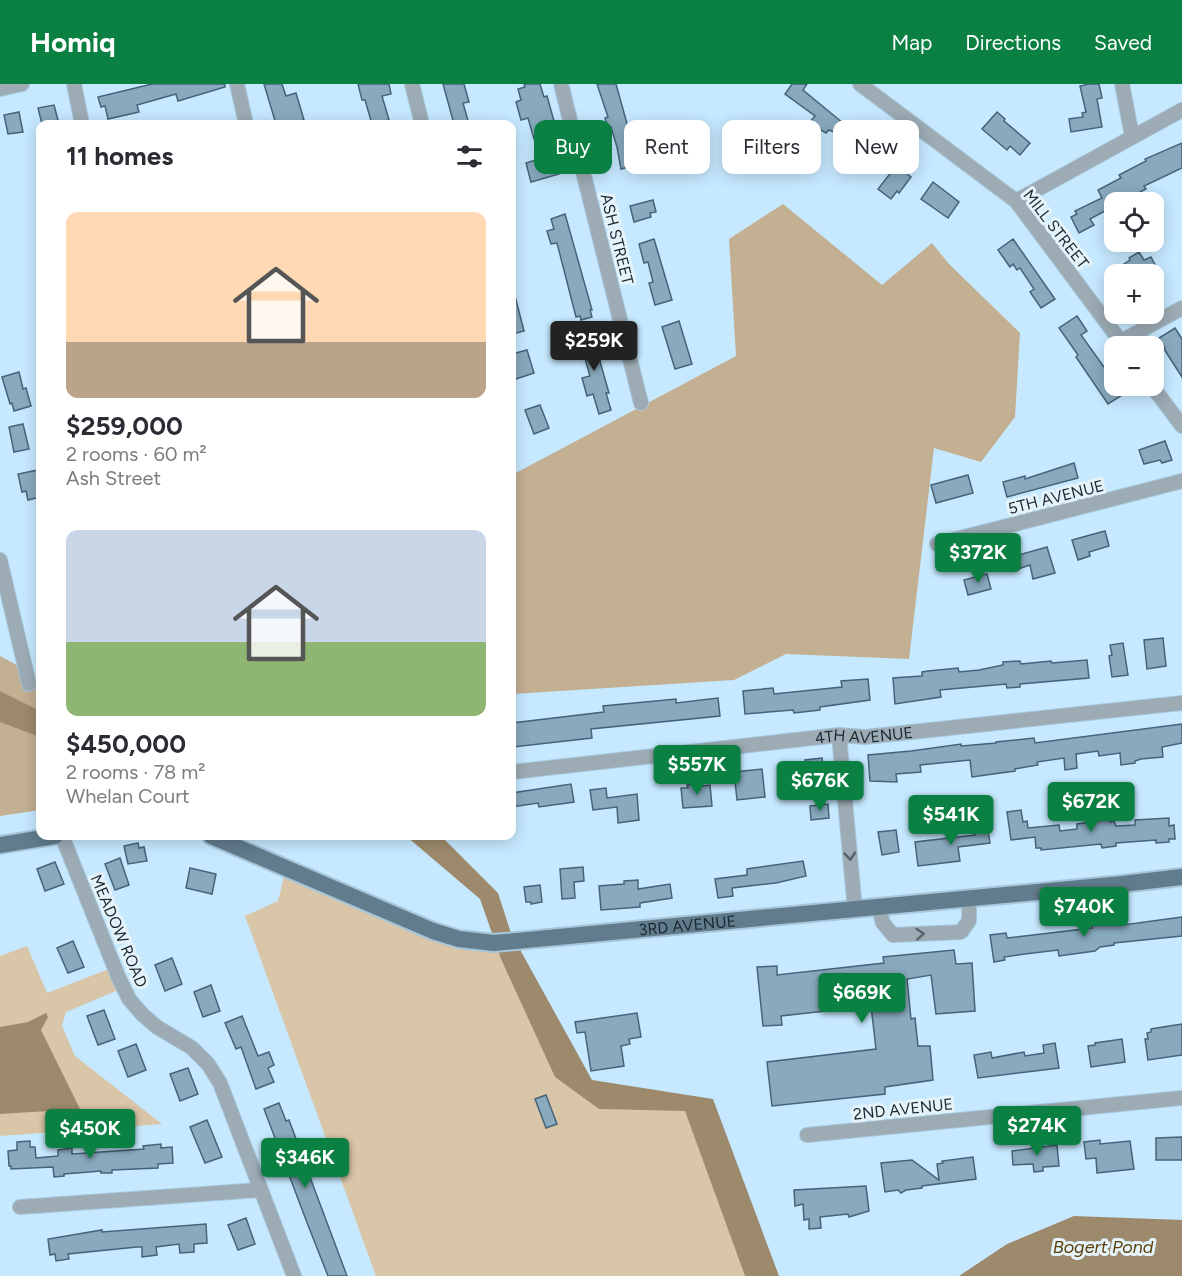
<!DOCTYPE html>
<html lang="en">
<head>
<meta charset="utf-8">
<style>
	:root { --surface:#fff; --page:#f2f2f3; --text:#2b2b33; --muted:#7c7c81; --accent:#0b8043 }
	body { margin:0; font-family:Figtree,sans-serif; background:var(--page); color:var(--text); height:100vh; display:flex; flex-direction:column; font-size:22px; white-space:nowrap }
	* { box-sizing:border-box; margin:0 }
	p { font-size:20px; color:var(--muted) }
	.icon { flex:none; width:33px; height:33px; fill:none; stroke:currentColor; stroke-width:2; stroke-linecap:round; stroke-linejoin:round }
	.map { position:relative; flex:1; overflow:hidden }
	.drawer { position:absolute; left:36px; top:36px; width:480px; height:720px; display:flex; flex-direction:column; background:var(--surface); border-radius:12px; box-shadow:0 3px 15px #0003 }
	.drawer>* { flex:none }
	.banner { position:absolute; left:534px; top:36px; width:558px; height:54px; display:flex; gap:12px }
	.tools { position:absolute; left:1104px; top:108px; display:grid; gap:12px }
	.tools a { display:grid; place-items:center; width:60px; height:60px; border-radius:12px; background:var(--surface); box-shadow:0 3px 15px #0003; font-size:30px }
	.price { position:absolute; translate:-50% -51px; padding:0 14px; border-radius:6px; background:var(--accent); color:#fff; font-size:20px; line-height:39px; filter:drop-shadow(0 2px 3px #0008) }
	.price::after { content:''; position:absolute; left:50%; top:36px; width:18px; height:14px; margin-left:-9px; background:inherit; clip-path:polygon(0 0,100% 0,50% 100%) }
	.price.current { background:#222; color:#fff }
	ul { padding:0; list-style:none }
	li { display:grid; align-content:center; gap:12px; height:318px; padding:0 30px }
	li span { display:grid; place-items:center; height:186px; border-radius:12px; color:#555 }
	li>.icon { margin-inline-start:auto }
	span .icon { width:108px; height:108px; fill:#fffc; stroke-width:1 }
	li b { font-size:26px }
	h2 { display:flex; justify-content:space-between; align-items:center; height:72px; padding:0 30px; font-size:26px }
	.chip { padding:0 21px; border-radius:12px; background:var(--surface); box-shadow:0 3px 15px #0003; font-size:21px; line-height:54px }
	.chip.current { background:var(--accent); color:#fff }
	header { display:flex; align-items:center; gap:36px; box-sizing:border-box; height:84px; padding:0 30px; background:var(--accent); color:#fff }
	header strong { font-size:28px }
	nav { display:flex; gap:33px; margin-inline-start:auto; font-size:21px }
	.map>svg:first-child { display:block }
	.green { fill:#d9c5a8 }
	.forest { fill:#c3af91 }
	.water { fill:#9d8a6d }
	.building { fill:#89aabe; stroke:#456477; stroke-width:1.5 }
	.lines { fill:none; stroke-linecap:round; stroke-linejoin:round }
	.minor-casing { stroke:#a7c6da; stroke-width:16 }
	.major-casing { stroke:#a7c6da; stroke-width:20 }
	.minor { stroke:#9cabb4; stroke-width:14 }
	.major { stroke:#617c8c; stroke-width:16 }
	.oneway { stroke:#55636b }
	.labels { text-anchor:middle; dominant-baseline:central; stroke-width:6; stroke-linejoin:round; paint-order:stroke }
	.street-label { font-size:16px; fill:#1b2830; stroke:#e5f3fb }
	.water-label { font-size:18px; font-style:italic; fill:#5c4009; stroke:#e5f3fb }
</style>
</head>
<body>
<header>
<strong>Homiq</strong>
<nav><a>Map</a><a>Directions</a><a>Saved</a></nav>
</header>
<div class="map">
<svg width="1182" height="1192" viewBox="0 0 1182 1192">
	<rect width="100%" height="100%" fill="#c6e9ff"/>
	<!-- green -->
	<g class="green">
		<polygon points="286,784 433,847 494,859 508,889 599,1025 685,1026 745,1192 376,1192 245,832 278,817"/>
		<polygon points="27,862 47,909 114,883 123,904 66,928 62,942 75,972 162,1040 0,1052 0,872"/>
	</g>
	<!-- forest -->
	<g class="forest">
		<polygon points="783,120 882,201 932,159 949,180 1020,249 1015,333 981,378 934,364 909,575 786,570 734,596 512,610 512,391 736,272 729,155"/>
		<polygon points="0,572 24,585 40,607 40,726 0,732"/>
	</g>
	<!-- water -->
	<g class="water">
		<polygon points="0,607 40,627 40,653 0,638"/>
		<polygon points="406,752 441,752 498,809 510,846 523,871 592,996 713,1015 779,1192 745,1192 685,1027 599,1025 555,993 501,875 480,815"/>
		<polygon points="46,929 48,933 41,946 80,1025 0,1030 0,943 28,938"/>
		<polygon points="1074,1132 1182,1136 1182,1192 959,1192 1007,1160"/>
	</g>
	<!-- building -->
	<g class="building">
		<polygon points="152,0 225,0 225,3 178,17 176,10 137,21 139,28 108,35 105,22 101,23 98,13"/>
		<polygon points="264,0 282,0 286,12 296,9 304,36 287,40 276,40"/>
		<polygon points="358,0 389,0 391,10 382,12 389,36 372,40 365,16 362,16"/>
		<polygon points="443,0 464,0 469,18 463,19 469,40 454,40"/>
		<polygon points="524,0 540,0 544,13 547,12 557,48 554,49 555,52 549,54 559,90 531,98 526,79 542,74 537,54 534,55 528,34 521,36 516,18 521,16 518,5 525,3"/>
		<polygon points="597,0 616,0 631,54 635,53 637,59 640,58 646,78 621,85 617,63 611,43 608,44 605,34 608,33"/>
		<polygon points="792,0 807,0 803,6 849,44 851,41 867,53 865,56 877,64 869,75 858,67 854,72 845,65 849,60 834,48 829,46 826,49 809,39 815,32 785,10"/>
		<polygon points="1089,0 1099,0 1102,14 1097,15 1102,43 1071,48 1069,35 1083,33 1082,29 1086,28 1080,2"/>
		<polygon points="54,21 59,40 42,40 38,24"/>
		<polygon points="19,28 23,48 8,50 4,31"/>
		<polygon points="997,28 1005,35 1004,37 1030,59 1020,71 1010,62 1007,66 982,45"/>
		<polygon points="1182,59 1182,84 1144,102 1146,105 1121,118 1114,118 1114,122 1090,135 1094,141 1079,149 1071,133 1077,130 1075,127 1102,114 1098,106 1121,94 1119,91 1146,77 1145,75"/>
		<polygon points="896,82 911,93 899,109 897,107 891,115 878,105"/>
		<polygon points="933,98 959,118 948,134 921,115"/>
		<polygon points="653,116 656,128 650,129 651,133 634,138 630,122"/>
		<polygon points="565,130 592,226 590,226 592,233 581,236 580,232 576,233 557,159 551,160 547,147 554,145 551,135"/>
		<polygon points="654,155 672,216 655,221 649,199 653,198 648,178 644,179 639,160"/>
		<polygon points="1013,155 1055,215 1041,224 1030,208 1034,205 1020,184 1017,186 1013,180 1010,183 998,166"/>
		<polygon points="1139,168 1144,176 1151,173 1160,190 1109,190 1130,176 1129,174"/>
		<polygon points="515,212 524,247 512,250 512,213"/>
		<polygon points="1077,232 1087,247 1081,251 1114,297 1114,302 1122,302 1127,308 1108,320 1076,273 1078,271 1059,244"/>
		<polygon points="679,237 692,280 675,285 662,243"/>
		<polygon points="1175,244 1182,255 1182,293 1164,265 1165,264 1159,254"/>
		<polygon points="593,245 601,274 599,274 609,309 606,309 611,326 599,330 593,310 587,312 582,294 590,292 578,250"/>
		<polygon points="527,266 534,289 516,295 512,283 512,270"/>
		<polygon points="19,288 23,305 26,304 31,322 14,327 12,319 10,320 2,293"/>
		<polygon points="540,321 549,344 534,350 525,326"/>
		<polygon points="23,340 29,365 14,368 9,343"/>
		<polygon points="1165,357 1172,376 1162,379 1160,376 1144,380 1139,366"/>
		<polygon points="1074,379 1078,394 1007,413 1003,398 1025,392 1025,395"/>
		<polygon points="38,386 40,413 28,416 26,407 22,408 18,390"/>
		<polygon points="968,391 973,409 936,419 931,401"/>
		<polygon points="1105,447 1109,462 1089,468 1090,472 1078,476 1072,456"/>
		<polygon points="1047,463 1055,489 1033,495 1030,481 1018,485 1015,472"/>
		<polygon points="987,490 991,505 968,511 964,496"/>
		<polygon points="1163,554 1166,582 1147,585 1144,556"/>
		<polygon points="1123,559 1128,591 1112,593 1109,572 1112,571 1110,561"/>
		<polygon points="1087,576 1089,594 1020,600 1020,603 1007,604 1006,600 940,606 941,613 895,620 893,594 922,592 922,588 928,587 958,584 959,588 979,586 1003,581 1003,578 1020,577 1021,580 1051,577 1052,579"/>
		<polygon points="868,595 870,616 820,623 820,626 794,629 793,626 745,630 743,607 773,604 774,610 842,603 841,597"/>
		<polygon points="718,614 720,632 591,645 592,654 513,663 512,639 604,628 603,622 676,615 676,619"/>
		<polygon points="1182,640 1182,659 1162,663 1163,673 1141,675 1135,677 1135,679 1121,681 1120,669 1099,672 1098,667 1076,670 1077,684 1065,686 1064,674 1037,678 1038,681 1015,685 1015,687 972,693 970,676 920,681 921,688 896,690 897,698 870,697 868,671 911,667 961,660 961,662 996,659 996,658 1034,654 1035,659"/>
		<polygon points="822,674 825,695 814,697 813,690 807,691 805,676"/>
		<polygon points="762,685 765,713 737,716 734,688"/>
		<polygon points="702,699 702,702 710,701 712,722 683,724 681,704 688,704 687,701"/>
		<polygon points="571,700 574,718 539,723 538,719 512,723 512,709"/>
		<polygon points="606,704 607,714 637,710 639,736 618,739 617,723 593,726 590,706"/>
		<polygon points="828,720 829,734 811,736 810,722"/>
		<polygon points="1021,726 1023,738 1027,737 1028,744 1059,741 1060,747 1077,745 1077,740 1099,737 1099,736 1109,735 1110,738 1114,737 1116,742 1135,741 1135,736 1169,734 1169,742 1174,741 1175,755 1169,755 1169,758 1156,759 1156,756 1116,759 1116,762 1102,764 1101,760 1041,766 1041,764 1036,764 1035,753 1011,756 1007,728"/>
		<polygon points="986,734 990,759 958,763 960,777 918,782 915,758 975,751 973,736"/>
		<polygon points="896,746 899,768 882,771 878,748"/>
		<polygon points="138,759 139,764 144,763 147,777 128,780 124,762"/>
		<polygon points="120,774 129,801 115,806 105,780"/>
		<polygon points="803,777 806,792 776,799 732,804 733,812 718,814 715,795 747,791 747,785"/>
		<polygon points="55,778 64,800 45,807 37,785"/>
		<polygon points="583,783 584,797 574,798 575,814 562,815 560,785"/>
		<polygon points="190,784 216,790 212,810 186,804"/>
		<polygon points="638,796 638,805 670,800 672,814 640,819 640,823 601,826 599,802 624,800 624,797"/>
		<polygon points="540,801 542,818 531,820 531,818 526,818 524,803"/>
		<polygon points="1182,833 1182,852 1114,859 1114,861 1100,863 1095,867 1059,872 1058,866 1025,870 1004,873 1005,876 994,878 990,851 1006,849 1007,854 1092,844 1092,842 1122,836 1123,841"/>
		<polygon points="73,857 84,883 68,889 57,864"/>
		<polygon points="954,866 956,880 972,879 975,927 936,930 931,891 907,895 911,935 915,934 918,962 930,962 933,996 885,1003 885,1010 772,1022 767,978 876,965 871,922 781,932 782,941 763,942 757,883 777,882 777,891 884,879 883,873"/>
		<polygon points="172,874 182,900 165,907 155,881"/>
		<polygon points="211,901 220,927 203,933 194,908"/>
		<polygon points="104,926 115,955 98,961 87,932"/>
		<polygon points="637,929 641,953 629,955 630,960 621,962 624,982 591,987 585,948 577,949 575,938"/>
		<polygon points="242,932 258,972 269,968 274,981 268,984 274,998 256,1005 241,963 236,965 225,939"/>
		<polygon points="1182,940 1182,971 1148,976 1145,955 1148,955 1147,949 1151,948 1151,945"/>
		<polygon points="1122,955 1125,978 1091,983 1088,962 1095,961 1095,959"/>
		<polygon points="1055,959 1059,984 978,994 974,971 991,968 992,974 1024,968 1025,972 1044,969 1043,961"/>
		<polygon points="136,960 146,986 128,993 118,967"/>
		<polygon points="188,984 198,1010 180,1017 170,990"/>
		<polygon points="546,1011 557,1040 546,1044 535,1015"/>
		<polygon points="279,1019 286,1037 289,1036 302,1071 311,1068 318,1084 308,1088 347,1192 328,1192 306,1136 264,1025"/>
		<polygon points="207,1036 222,1073 205,1079 190,1043"/>
		<polygon points="1182,1053 1182,1076 1156,1076 1156,1054"/>
		<polygon points="1100,1056 1100,1060 1130,1057 1134,1085 1097,1089 1096,1074 1086,1075 1084,1058"/>
		<polygon points="30,1057 30,1063 35,1063 36,1074 58,1072 58,1066 72,1064 72,1070 144,1065 143,1062 161,1060 161,1064 172,1063 173,1079 158,1080 158,1084 112,1086 112,1089 101,1089 101,1087 64,1090 64,1092 54,1093 53,1083 11,1085 11,1082 9,1082 8,1067 17,1066 17,1058"/>
		<polygon points="1057,1061 1059,1082 1043,1083 1043,1087 1034,1088 1033,1080 1013,1081 1012,1067"/>
		<polygon points="973,1073 976,1095 922,1102 922,1104 906,1106 901,1109 898,1106 885,1108 881,1079 912,1076 939,1096 937,1080 943,1079 942,1077"/>
		<polygon points="866,1102 869,1127 849,1133 848,1130 820,1133 821,1144 809,1145 809,1135 804,1136 803,1120 795,1122 794,1106"/>
		<polygon points="246,1134 255,1160 238,1166 228,1141"/>
		<polygon points="206,1140 207,1159 194,1160 194,1168 180,1169 179,1160 156,1163 157,1171 142,1173 142,1163 137,1163 68,1170 69,1175 56,1177 55,1170 50,1171 48,1155 102,1146 102,1148"/>
	</g>
	<g class="lines">
		<defs>
			<g id="minor">
				<polyline points="74,0 82,40"/>
				<polyline points="237,0 246,40"/>
				<polyline points="412,0 422,40"/>
				<polyline points="561,0 641,319"/>
				<polyline points="860,0 1016,117 1124,262"/>
				<polyline points="1122,0 1132,52"/>
				<polyline points="0,5 22,0"/>
				<polyline points="1016,117 1182,26"/>
				<polyline points="1120,258 1182,224"/>
				<polyline points="1152,302 1182,342"/>
				<polyline points="937,460 1182,397"/>
				<polyline points="0,476 29,600"/>
				<polyline points="839,651 855,826"/>
				<path id="s1" d="M512,688L839,651L865,653L1182,619"/>
				<polyline points="62,752 118,892 129,915 143,931 157,943 192,964 208,980 220,999 294,1192"/>
				<polyline points="879,824 883,839 893,851 961,848 969,837 969,815"/>
				<polyline points="807,1051 1182,1014"/>
				<polyline points="20,1123 261,1106"/>
			</g>
			<g id="major">
				<path id="s2" d="M211,752L433,847L459,855L494,859L1122,800L1182,793"/>
				<polyline points="0,761 55,752"/>
			</g>
		</defs>
		<!-- minor casing -->
		<use href="#minor" class="minor-casing"/>
		<!-- major casing -->
		<use href="#major" class="major-casing"/>
		<!-- minor -->
		<use href="#minor" class="minor"/>
		<!-- major -->
		<use href="#major" class="major"/>
	</g>
	<!-- one-way arrows -->
	<defs><path id="oneway-chevron" d="M-2-3.5L2.5 0L-2 3.5" fill="none" stroke-width="1.6" stroke-linecap="round" stroke-linejoin="round" transform="scale(1.5)"/></defs>
	<g class="oneway">
		<use href="#oneway-chevron" transform="translate(850 772) rotate(85)"/>
		<use href="#oneway-chevron" transform="translate(920 850) rotate(-3)"/>
	</g>
	<g class="labels">
		<!-- street labels -->
		<g class="street-label">
			<text transform="translate(1056 145) rotate(52)">MILL STREET</text>
			<text transform="translate(617 155) rotate(76)">ASH STREET</text>
			<text transform="translate(1056 413) rotate(-14)">5TH AVENUE</text>
			<text stroke="none"><textPath href="#s1" startOffset="354">4TH AVENUE</textPath></text>
			<text stroke="none"><textPath href="#s2" startOffset="498">3RD AVENUE</textPath></text>
			<text transform="translate(119 847) rotate(67)">MEADOW ROAD</text>
			<text transform="translate(903 1025) rotate(-6)">2ND AVENUE</text>
		</g>
		<!-- water labels -->
		<g class="water-label">
			<text x="1103" y="1163">Bogert Pond</text>
		</g>
	</g>
</svg>
<div class="tools">
<a><svg class="icon" aria-label="locate" viewBox="0 0 24 24"><circle cx="12" cy="12" r="6"/><path d="M12 2v4M12 18v4M2 12h4M18 12h4"/></svg></a>
<a>+</a>
<a>−</a>
</div>
<b class="price current" style="left:594px;top:288px">$259K</b>
<b class="price" style="left:978px;top:500px">$372K</b>
<b class="price" style="left:697px;top:712px">$557K</b>
<b class="price" style="left:820px;top:728px">$676K</b>
<b class="price" style="left:1091px;top:749px">$672K</b>
<b class="price" style="left:951px;top:762px">$541K</b>
<b class="price" style="left:1084px;top:854px">$740K</b>
<b class="price" style="left:862px;top:940px">$669K</b>
<b class="price" style="left:1037px;top:1073px">$274K</b>
<b class="price" style="left:90px;top:1076px">$450K</b>
<b class="price" style="left:305px;top:1105px">$346K</b>
<div class="banner">
<a class="chip current">Buy</a>
<a class="chip">Rent</a>
<a class="chip">Filters</a>
<a class="chip">New</a>
</div>
<section class="drawer">
<h2>11 homes<svg class="icon" aria-label="filters" viewBox="0 0 24 24"><path d="M4 7h16M4 17h16"/><circle cx="9" cy="7" r="2"/><circle cx="15" cy="17" r="2"/></svg></h2>
<ul>
<li><span style="background:linear-gradient(#ffd9b3 70%,#b9a48a 0)"><svg class="icon" aria-label="home" viewBox="0 0 24 24"><path d="M3 11l9-7 9 7M6 9v11h12V9"/></svg></span><div><b>$259,000</b><p>2 rooms · 60 m²</p><p>Ash Street</p></div></li>
<li><span style="background:linear-gradient(#c9d6e8 60%,#8fb573 0)"><svg class="icon" aria-label="home" viewBox="0 0 24 24"><path d="M3 11l9-7 9 7M6 9v11h12V9"/></svg></span><div><b>$450,000</b><p>2 rooms · 78 m²</p><p>Whelan Court</p></div></li>
</ul>
</section>
</div>
</body>
</html>
